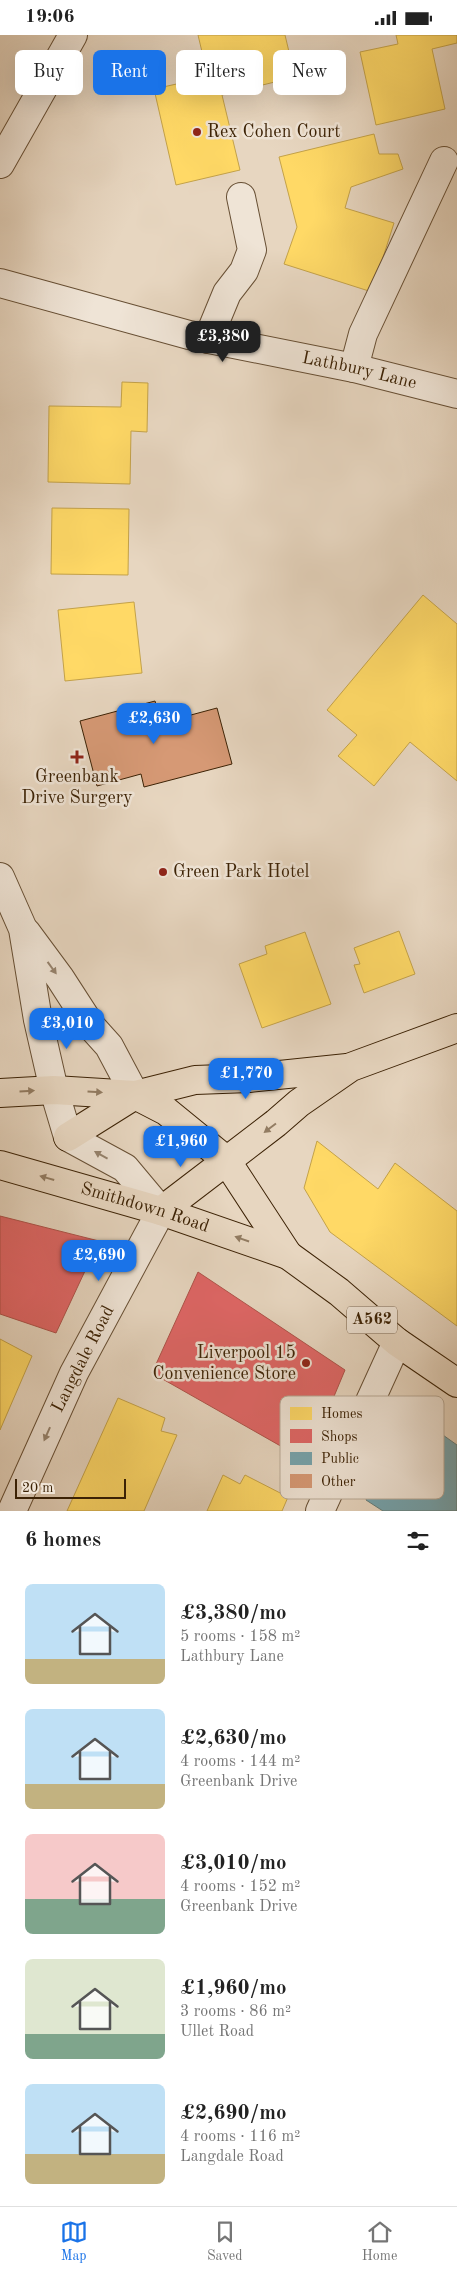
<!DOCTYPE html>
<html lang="en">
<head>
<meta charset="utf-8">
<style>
	:root { --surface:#fff; --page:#f6f6f6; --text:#222; --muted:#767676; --line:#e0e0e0; --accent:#1a73e8 }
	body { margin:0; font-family:"Old Standard TT",serif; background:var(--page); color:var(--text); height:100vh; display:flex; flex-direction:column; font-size:19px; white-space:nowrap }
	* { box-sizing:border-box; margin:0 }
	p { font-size:16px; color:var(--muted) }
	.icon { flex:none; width:28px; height:28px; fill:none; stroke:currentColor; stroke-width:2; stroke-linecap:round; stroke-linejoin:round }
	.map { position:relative; height:1476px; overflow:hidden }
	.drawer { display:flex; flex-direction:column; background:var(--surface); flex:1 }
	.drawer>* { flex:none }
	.guide { position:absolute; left:15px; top:15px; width:428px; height:45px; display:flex; gap:10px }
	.scale { position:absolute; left:15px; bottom:12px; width:111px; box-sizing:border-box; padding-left:5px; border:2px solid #3c2205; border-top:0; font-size:14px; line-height:18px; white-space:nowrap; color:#3c2205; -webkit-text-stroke:4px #efe4d6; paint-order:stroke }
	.price { position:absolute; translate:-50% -42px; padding:0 11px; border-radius:10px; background:var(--accent); color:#fff; font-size:16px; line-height:32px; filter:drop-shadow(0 1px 2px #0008) }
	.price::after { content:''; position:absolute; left:50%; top:30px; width:15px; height:11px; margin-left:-8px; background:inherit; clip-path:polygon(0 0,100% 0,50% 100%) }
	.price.selected { background:#222; color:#fff }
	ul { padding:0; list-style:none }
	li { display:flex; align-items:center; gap:15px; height:125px; padding:0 25px }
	li span { display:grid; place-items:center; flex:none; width:140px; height:100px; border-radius:8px; color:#555 }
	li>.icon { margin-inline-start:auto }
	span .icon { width:60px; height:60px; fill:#fffc; stroke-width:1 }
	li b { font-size:21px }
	h2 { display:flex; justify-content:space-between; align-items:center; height:60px; padding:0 25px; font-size:21px }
	.tag { padding:0 18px; border-radius:8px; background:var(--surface); box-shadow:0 5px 20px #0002; font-size:18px; line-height:45px }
	.tag.selected { background:var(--accent); color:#fff }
	.status { display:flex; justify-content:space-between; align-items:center; height:35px; padding:0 25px; background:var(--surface); direction:ltr }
	.status svg { height:14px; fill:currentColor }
	.menu { display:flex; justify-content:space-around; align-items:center; height:70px; border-top:1px solid var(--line); background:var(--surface); font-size:14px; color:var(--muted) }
	.menu a { display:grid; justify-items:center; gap:2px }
	.menu .selected { color:var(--accent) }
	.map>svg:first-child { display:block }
	.homes { fill:#ffd966; stroke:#c4a249 }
	.shops { fill:#e06666; stroke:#af5249 }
	.public { fill:#76a5af; stroke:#657e7c }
	.building { fill:#d69975; stroke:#3c2205 }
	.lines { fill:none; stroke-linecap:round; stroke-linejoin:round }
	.minor-casing { stroke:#674f34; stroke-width:30 }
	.major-casing { stroke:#3c2205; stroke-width:30 }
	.highway-casing { stroke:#3c2205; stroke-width:30 }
	.minor { stroke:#efe4d6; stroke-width:28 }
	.major { stroke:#e7d6c0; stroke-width:28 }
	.highway { stroke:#e7d6c0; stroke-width:28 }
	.oneway { fill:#96836e }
	.oneway2 { fill:#927c62 }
	.poi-dot { fill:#8f2418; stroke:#efe4d6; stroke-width:2 }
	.labels { text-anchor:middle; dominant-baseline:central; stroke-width:5; stroke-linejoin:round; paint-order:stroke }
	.shield { fill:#efe4d6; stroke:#725c44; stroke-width:1 }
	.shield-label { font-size:16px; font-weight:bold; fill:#3c2205 }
	.poi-label { font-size:18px; fill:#3c2205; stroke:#efe4d6; text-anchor:start }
	.street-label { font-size:18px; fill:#3c2205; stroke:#efe4d6 }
	.key { fill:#efe4d6; stroke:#b9aa97; stroke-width:1 }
	.key-label { font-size:14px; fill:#3c2205 }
</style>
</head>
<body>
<div class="status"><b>19:06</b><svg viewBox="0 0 49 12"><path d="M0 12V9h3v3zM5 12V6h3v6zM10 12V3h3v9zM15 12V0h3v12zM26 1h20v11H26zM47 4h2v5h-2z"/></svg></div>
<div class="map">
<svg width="457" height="1476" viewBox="0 0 457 1476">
	<rect width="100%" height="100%" fill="#e7d6c0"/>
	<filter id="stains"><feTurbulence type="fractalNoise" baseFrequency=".004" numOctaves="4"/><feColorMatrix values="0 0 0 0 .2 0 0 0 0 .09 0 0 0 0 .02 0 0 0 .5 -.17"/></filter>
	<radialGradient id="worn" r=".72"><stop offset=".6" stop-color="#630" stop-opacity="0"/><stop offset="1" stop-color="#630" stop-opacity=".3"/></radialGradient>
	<!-- homes -->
	<g class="homes">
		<polygon points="198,0 285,0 295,42 222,60 240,135 176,150 154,54 208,42"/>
		<polygon points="396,0 457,0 457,8 432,14 445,74 376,90 360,17 398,9"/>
		<polygon points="374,99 379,119 398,119 403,134 351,152 345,173 394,188 372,257 284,229 297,192 279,122"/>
		<polygon points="122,347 148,348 147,397 131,396 130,449 48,447 49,371 121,372"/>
		<polygon points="52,473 129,474 128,540 51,539"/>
		<polygon points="423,560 457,589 457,746 410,707 374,751 338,721 357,700 327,675"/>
		<polygon points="134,567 142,638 65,646 58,575"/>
		<polygon points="399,896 415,939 364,958 354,930 360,929 354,913"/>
		<polygon points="305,897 331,969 262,993 239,929 267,919 265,911"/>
		<polygon points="317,1106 378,1154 395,1128 457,1176 457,1291 330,1197 304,1153"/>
		<polygon points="0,1304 32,1321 0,1395"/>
		<polygon points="118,1363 165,1383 161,1396 177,1400 144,1476 67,1476"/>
		<polygon points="223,1440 240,1449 245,1440 288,1462 282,1476 207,1476"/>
	</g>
	<!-- shops -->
	<g class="shops">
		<polygon points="0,1181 99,1206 56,1298 0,1279"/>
		<polygon points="198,1237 345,1335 307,1426 152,1338"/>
	</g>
	<!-- public -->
	<polygon class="public" points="405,1373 457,1410 457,1476 383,1476 366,1465"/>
	<!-- building -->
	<polygon class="building" points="155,666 161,688 217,673 232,729 144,752 141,739 97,751 80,686"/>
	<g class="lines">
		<defs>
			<g id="minor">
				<polyline points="0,129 73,0"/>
				<path id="s1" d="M0,248L189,300L354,333L457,359"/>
				<polyline points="208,304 227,258 244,236 252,215 241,162"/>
				<polyline points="354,333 363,299 444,126"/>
				<polyline points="0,842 23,894 38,985 54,1055 68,1102 125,1133 161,1176 74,1338 12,1476"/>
				<polyline points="26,897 60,943 91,991 109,1011 135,1060"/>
				<polyline points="320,1476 397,1307"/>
			</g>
			<g id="major">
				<polyline points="68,1102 135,1060 195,1045 249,1043 347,1033"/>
				<polyline points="161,1176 276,1088 299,1068 351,1032 457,993"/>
			</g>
			<g id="highway">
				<polyline points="0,1058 54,1055 135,1060 166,1076 226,1125 288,1220"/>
				<path id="s2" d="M0,1130L161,1176L288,1220L339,1257L397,1307L457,1348"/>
			</g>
		</defs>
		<!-- minor casing -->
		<use href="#minor" class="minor-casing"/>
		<!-- major casing -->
		<use href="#major" class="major-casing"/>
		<!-- highway casing -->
		<use href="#highway" class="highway-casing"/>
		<!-- minor -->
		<use href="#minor" class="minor"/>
		<!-- major -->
		<use href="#major" class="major"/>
		<!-- highway -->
		<use href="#highway" class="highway"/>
	</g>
	<!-- one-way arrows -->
	<defs><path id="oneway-solid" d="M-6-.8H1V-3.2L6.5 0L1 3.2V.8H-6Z" transform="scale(1.25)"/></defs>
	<g class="oneway">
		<use href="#oneway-solid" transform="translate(52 933) rotate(54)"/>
		<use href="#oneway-solid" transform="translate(101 1120) rotate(-151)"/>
		<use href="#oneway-solid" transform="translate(47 1399) rotate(114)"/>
	</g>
	<g class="oneway2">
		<use href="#oneway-solid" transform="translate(27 1056) rotate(-3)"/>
		<use href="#oneway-solid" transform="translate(95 1057) rotate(4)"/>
		<use href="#oneway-solid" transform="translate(270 1093) rotate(143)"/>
		<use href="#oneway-solid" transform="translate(47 1143) rotate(-164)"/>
		<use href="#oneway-solid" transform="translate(242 1204) rotate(-161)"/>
	</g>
	<!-- markers -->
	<g class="poi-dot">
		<circle cx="197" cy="97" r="5"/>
		<path d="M74.5 714.5h5v5h5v5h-5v5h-5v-5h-5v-5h5z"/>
		<circle cx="163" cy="837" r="5"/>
		<circle cx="306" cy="1328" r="5"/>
	</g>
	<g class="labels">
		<!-- shield labels -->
		<rect class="shield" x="347" y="1271.5" width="50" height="27" rx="4"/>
		<g class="shield-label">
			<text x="372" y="1285">A562</text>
		</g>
		<!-- poi labels -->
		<g class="poi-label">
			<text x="207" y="97">Rex Cohen Court</text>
			<text x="77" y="742" text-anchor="middle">Greenbank<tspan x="77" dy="21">Drive Surgery</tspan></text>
			<text x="173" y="837">Green Park Hotel</text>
			<text x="296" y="1318" text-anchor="end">Liverpool 15<tspan x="296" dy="21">Convenience Store</tspan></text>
		</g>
		<!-- street labels -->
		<g class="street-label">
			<text stroke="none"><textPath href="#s1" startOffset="370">Lathbury Lane</textPath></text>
			<text stroke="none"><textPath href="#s2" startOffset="151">Smithdown Road</textPath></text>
			<text transform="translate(83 1324) rotate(-63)">Langdale Road</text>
		</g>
	</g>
	<!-- legend -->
	<rect x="280" y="1361" width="164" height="103" rx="8" class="key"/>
	<rect x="290" y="1372" width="22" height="13" fill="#ffd966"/>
	<rect x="290" y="1394" width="22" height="14" fill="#e06666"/>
	<rect x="290" y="1417" width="22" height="13" fill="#76a5af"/>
	<rect x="290" y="1439" width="22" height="14" fill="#d69975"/>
	<g class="key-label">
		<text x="321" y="1383">Homes</text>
		<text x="321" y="1406">Shops</text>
		<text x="321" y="1428">Public</text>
		<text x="321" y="1451">Other</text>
	</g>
	<rect width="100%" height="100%" filter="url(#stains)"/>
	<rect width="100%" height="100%" fill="url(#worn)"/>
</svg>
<div class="scale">20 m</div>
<b class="price selected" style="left:223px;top:328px">£3,380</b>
<b class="price" style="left:154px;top:710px">£2,630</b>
<b class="price" style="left:67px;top:1015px">£3,010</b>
<b class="price" style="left:246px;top:1065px">£1,770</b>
<b class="price" style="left:181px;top:1133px">£1,960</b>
<b class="price" style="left:99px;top:1247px">£2,690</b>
<div class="guide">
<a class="tag">Buy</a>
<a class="tag selected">Rent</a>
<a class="tag">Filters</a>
<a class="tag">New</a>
</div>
</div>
<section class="drawer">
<h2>6 homes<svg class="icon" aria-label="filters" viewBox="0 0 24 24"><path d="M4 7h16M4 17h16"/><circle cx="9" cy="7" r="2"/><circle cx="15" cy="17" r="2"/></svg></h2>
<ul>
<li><span style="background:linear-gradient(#bfe0f5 75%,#c2b280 0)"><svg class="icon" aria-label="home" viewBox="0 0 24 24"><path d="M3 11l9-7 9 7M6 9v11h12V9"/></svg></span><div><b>£3,380/mo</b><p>5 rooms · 158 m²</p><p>Lathbury Lane</p></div></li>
<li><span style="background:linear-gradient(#bfe0f5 75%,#c2b280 0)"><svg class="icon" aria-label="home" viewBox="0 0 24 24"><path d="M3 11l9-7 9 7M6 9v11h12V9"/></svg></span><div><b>£2,630/mo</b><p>4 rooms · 144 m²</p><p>Greenbank Drive</p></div></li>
<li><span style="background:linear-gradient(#f6c9c9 65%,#7fa58c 0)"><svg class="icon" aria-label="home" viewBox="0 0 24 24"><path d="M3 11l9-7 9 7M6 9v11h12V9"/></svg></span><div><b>£3,010/mo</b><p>4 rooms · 152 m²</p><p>Greenbank Drive</p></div></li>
<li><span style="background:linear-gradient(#dfe7d0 75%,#7fa58c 0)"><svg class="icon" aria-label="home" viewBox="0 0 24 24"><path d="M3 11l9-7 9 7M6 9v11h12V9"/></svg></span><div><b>£1,960/mo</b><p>3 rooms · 86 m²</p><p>Ullet Road</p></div></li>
<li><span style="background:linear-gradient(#bfe0f5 70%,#c2b280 0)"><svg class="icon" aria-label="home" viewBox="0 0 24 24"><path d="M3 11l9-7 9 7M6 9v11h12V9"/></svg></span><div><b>£2,690/mo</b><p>4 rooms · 116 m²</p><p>Langdale Road</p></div></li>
</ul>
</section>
<nav class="menu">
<a class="selected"><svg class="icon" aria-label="map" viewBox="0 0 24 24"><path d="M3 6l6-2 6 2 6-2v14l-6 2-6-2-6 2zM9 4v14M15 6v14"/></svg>Map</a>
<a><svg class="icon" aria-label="saved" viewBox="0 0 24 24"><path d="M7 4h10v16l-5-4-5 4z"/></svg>Saved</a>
<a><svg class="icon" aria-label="home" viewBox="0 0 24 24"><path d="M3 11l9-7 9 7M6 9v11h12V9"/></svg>Home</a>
</nav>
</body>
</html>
